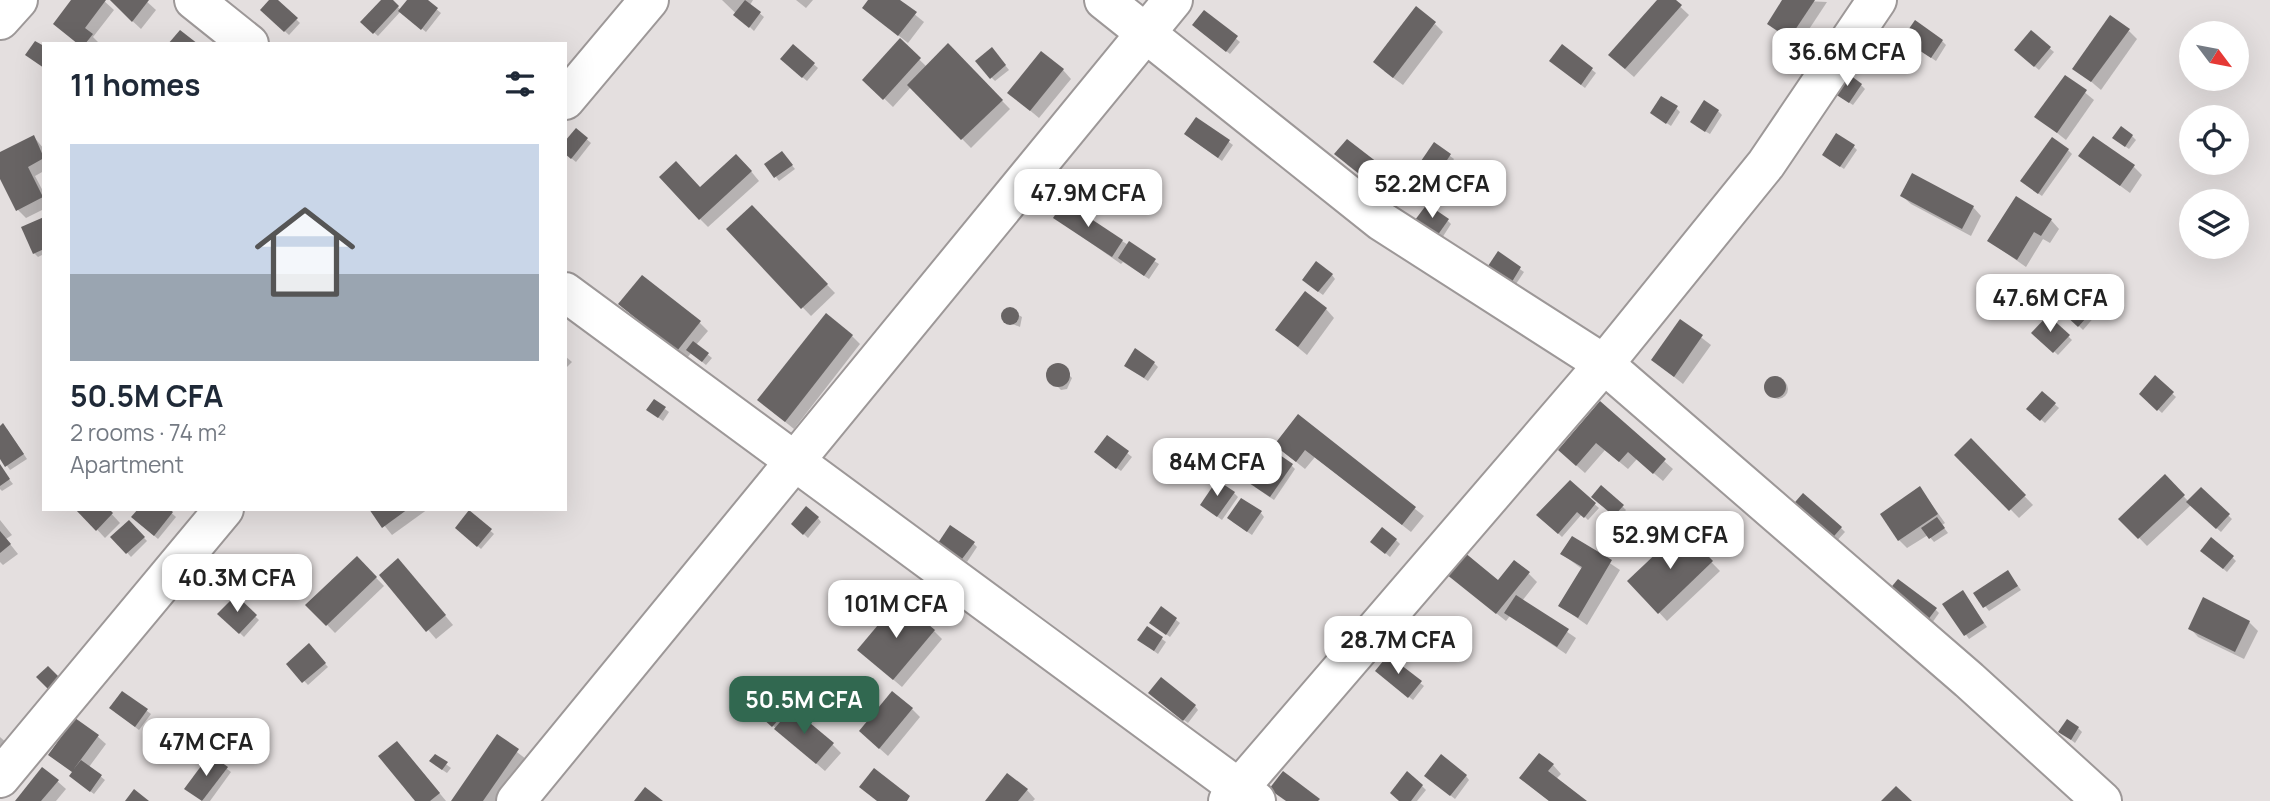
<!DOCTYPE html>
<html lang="en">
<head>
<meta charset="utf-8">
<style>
	:root { --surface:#fff; --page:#f2f2f3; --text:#1f2937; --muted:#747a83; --accent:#316850 }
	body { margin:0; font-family:Manrope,sans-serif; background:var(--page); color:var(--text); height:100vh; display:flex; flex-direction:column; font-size:26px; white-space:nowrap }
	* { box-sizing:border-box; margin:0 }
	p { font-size:23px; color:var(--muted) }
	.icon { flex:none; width:38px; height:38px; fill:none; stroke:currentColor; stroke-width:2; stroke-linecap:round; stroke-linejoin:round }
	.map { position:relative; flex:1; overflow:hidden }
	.details { position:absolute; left:42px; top:42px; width:525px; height:469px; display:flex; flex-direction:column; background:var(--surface); border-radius:0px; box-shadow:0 7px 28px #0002 }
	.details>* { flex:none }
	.needle { width:46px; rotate:122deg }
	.tools { position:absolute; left:2179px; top:21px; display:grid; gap:14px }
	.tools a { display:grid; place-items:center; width:70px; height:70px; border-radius:50%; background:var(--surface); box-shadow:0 7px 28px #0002; font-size:35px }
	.price { position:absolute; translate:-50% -60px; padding:0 16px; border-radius:14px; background:#fff; color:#222; font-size:23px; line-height:46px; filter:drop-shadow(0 2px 4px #0008) }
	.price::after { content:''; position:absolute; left:50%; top:42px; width:21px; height:16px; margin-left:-10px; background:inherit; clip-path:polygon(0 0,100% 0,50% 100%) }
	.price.on { background:var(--accent); color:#fff }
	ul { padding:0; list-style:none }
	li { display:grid; align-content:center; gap:14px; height:371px; padding:0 28px }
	li span { display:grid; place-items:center; height:217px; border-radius:0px; color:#555 }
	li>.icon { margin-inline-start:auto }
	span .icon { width:126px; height:126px; fill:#fffc; stroke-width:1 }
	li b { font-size:30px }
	h2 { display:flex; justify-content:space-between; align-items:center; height:84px; padding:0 28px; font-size:30px }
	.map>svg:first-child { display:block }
	.shadow { fill:#0003 }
	.building { fill:#686464 }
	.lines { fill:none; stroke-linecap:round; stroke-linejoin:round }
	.minor-casing { stroke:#9d9898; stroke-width:42 }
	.minor { stroke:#fff; stroke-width:38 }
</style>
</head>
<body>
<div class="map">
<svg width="2270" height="801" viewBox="0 0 2270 801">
	<rect width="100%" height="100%" fill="#e4dfdf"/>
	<!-- shadow -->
	<g class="shadow">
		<polygon points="73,0 103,0 114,10 93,37 100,44 78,44 55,24"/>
		<polygon points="110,0 145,0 156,10 141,29"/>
		<polygon points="271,0 276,0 300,23 289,35 262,10"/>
		<polygon points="383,0 390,0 401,10 409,0 425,0 441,13 426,32 401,11 378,36 362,22"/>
		<polygon points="722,0 753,0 750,5 764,17 754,31"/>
		<polygon points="796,0 813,0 806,8"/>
		<polygon points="870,0 897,0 924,22 908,43 864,8"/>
		<polygon points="1659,0 1673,0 1689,15 1634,77 1619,64"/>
		<polygon points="1784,0 1827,2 1798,46 1769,24"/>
		<polygon points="1204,12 1240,42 1230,54 1198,29"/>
		<polygon points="1435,24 1443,32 1403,85 1384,71"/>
		<polygon points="2129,31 2137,39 2101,90 2075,68"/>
		<polygon points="2031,33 2054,52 2039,70 2016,50"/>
		<polygon points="900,41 927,67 948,46 1010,109 971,148 911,87 893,107 865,80"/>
		<polygon points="1942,41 1946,45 1936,61 1908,42"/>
		<polygon points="793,46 818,68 807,81 786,63"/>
		<polygon points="1562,46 1596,73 1585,88 1555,65"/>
		<polygon points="996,54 1009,70 995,81 991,77"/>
		<polygon points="1063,70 1071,79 1039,118 1009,93"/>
		<polygon points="2066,77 2094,100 2066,140 2037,117"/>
		<polygon points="1861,85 1865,89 1853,105 1839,96"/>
		<polygon points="1676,108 1680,112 1671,126 1656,116"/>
		<polygon points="1718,111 1722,115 1710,134 1696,126"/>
		<polygon points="1197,119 1233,145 1222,161 1190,138"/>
		<polygon points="576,130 591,143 576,162 565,153"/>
		<polygon points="2132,136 2136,140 2129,149 2119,142"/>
		<polygon points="34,137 44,149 44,171 35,176 44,193 44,209 26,218 18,210 0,175 0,154"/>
		<polygon points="1434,144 1454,159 1430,194 1415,183"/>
		<polygon points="1853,146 1857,150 1844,169 1828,158"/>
		<polygon points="2068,150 2072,154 2042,196 2026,185"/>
		<polygon points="2080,156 2134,167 2142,175 2130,193"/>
		<polygon points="785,157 795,169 779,181 776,177"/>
		<polygon points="1345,163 1402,185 1411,193 1400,206"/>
		<polygon points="745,164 759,181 708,227 700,219 700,189"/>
		<polygon points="1902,196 1973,207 1981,216 1971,236 1911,204"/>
		<polygon points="752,207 835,293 811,316 728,230"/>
		<polygon points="44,218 44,254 38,257 34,253"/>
		<polygon points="1055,218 1122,241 1159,264 1149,279 1123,262 1121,264"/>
		<polygon points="2051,220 2059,229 2050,243 2043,239 2026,267 1989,241"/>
		<polygon points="1448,221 1451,224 1442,238 1422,224"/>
		<polygon points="1498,254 1524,272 1514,287"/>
		<polygon points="1332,275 1335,279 1323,295 1308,284"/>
		<polygon points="2101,278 2116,292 2083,330 2068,315"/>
		<polygon points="1008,309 1022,317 1020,327 1003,320 1002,315"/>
		<polygon points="1326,309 1334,318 1307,355 1277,330"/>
		<polygon points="629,313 699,322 708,331 696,345 712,358 706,365 691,353 687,358"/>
		<polygon points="2048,317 2072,340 2058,355 2034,333"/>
		<polygon points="1680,321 1711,345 1683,384 1653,360"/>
		<polygon points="852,336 860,344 794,429 768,408"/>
		<polygon points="565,356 572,362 565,369"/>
		<polygon points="1154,363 1158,367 1148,381 1130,369"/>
		<polygon points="1059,365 1072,378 1067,389 1061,390 1048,377 1053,366"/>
		<polygon points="2155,378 2176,397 2162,413 2141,394"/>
		<circle cx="1778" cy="389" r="10"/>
		<polygon points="2042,393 2059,408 2045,423 2029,409"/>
		<polygon points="1600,404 1673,469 1663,481 1637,459 1628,469 1605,450 1585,473 1568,458"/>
		<polygon points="665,409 669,412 663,421 652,413"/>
		<polygon points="1298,417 1424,516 1411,532 1315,457 1305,469 1285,453"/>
		<polygon points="0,428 7,429 27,459 10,470 0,456"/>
		<polygon points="1107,437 1132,457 1121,471 1100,456"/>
		<polygon points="1971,441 2033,505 2019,518 1957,455"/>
		<polygon points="1291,465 1295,469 1274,500 1255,487"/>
		<polygon points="0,468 13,484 2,491 0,489"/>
		<polygon points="2165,477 2189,502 2201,489 2232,519 2221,532 2191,505 2147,546 2121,519"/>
		<polygon points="1570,483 1599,508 1588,520 1582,514 1562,537 1539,515"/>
		<polygon points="1602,487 1626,510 1618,519 1597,501"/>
		<polygon points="1920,488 1945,523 1942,525 1948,533 1934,542 1928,535 1907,548 1899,540"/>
		<polygon points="1234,493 1238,497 1222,520 1207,509"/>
		<polygon points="78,509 107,509 120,523 105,538"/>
		<polygon points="167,509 176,517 158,539 137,521"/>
		<polygon points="371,509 428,509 392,535"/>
		<polygon points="470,513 494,534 481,549 457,528"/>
		<polygon points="1261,513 1264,517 1252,535 1233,522"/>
		<polygon points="1795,513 1841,528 1845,532 1833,545"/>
		<polygon points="818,518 821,522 808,538 793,524"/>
		<polygon points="0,520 12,535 6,539 18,554 3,565 0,562"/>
		<polygon points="129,522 147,541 131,557 113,537"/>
		<polygon points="1682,532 1720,571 1667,621 1630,581"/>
		<polygon points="1572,538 1620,570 1587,625 1560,606 1582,569 1562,554"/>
		<polygon points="1396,540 1400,544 1390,557 1376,545"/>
		<polygon points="973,543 977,547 967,562 944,546"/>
		<polygon points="2206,554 2232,557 2236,561 2227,572"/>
		<polygon points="357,558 384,586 335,633 308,605"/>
		<polygon points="406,569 453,625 436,639 381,575"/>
		<polygon points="1529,574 1537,582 1522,601 1576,638 1566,654 1510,616 1506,621 1457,582 1498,582"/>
		<polygon points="2011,576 2021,590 1989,611 1975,593"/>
		<polygon points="1894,595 1935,609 1939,613 1932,623"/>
		<polygon points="1966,596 1987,627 1969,639 1945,604"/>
		<polygon points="236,598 259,620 244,637 220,614"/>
		<polygon points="1161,608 1180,623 1170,637 1155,626"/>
		<polygon points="2249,622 2258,631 2244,659 2198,637 2190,628"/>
		<polygon points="1147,628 1166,642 1158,654 1143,643"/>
		<polygon points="934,631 942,639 902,687 868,658"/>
		<polygon points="309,646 328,667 308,685 288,664"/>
		<polygon points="1381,675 1420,683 1424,686 1413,700"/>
		<polygon points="1154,697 1195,706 1198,710 1188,723"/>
		<polygon points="912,709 920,717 888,756 870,740"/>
		<polygon points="147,711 151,714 139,730 115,712"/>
		<polygon points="769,711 782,723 832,744 841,753 825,771 763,717"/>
		<polygon points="2078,728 2082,732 2075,743 2061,732"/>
		<polygon points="97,736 106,744 89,767 105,780 94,794 75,780 79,776 57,759"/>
		<polygon points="0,737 9,745 0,755"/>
		<polygon points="497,737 526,759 497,801 453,801"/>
		<polygon points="202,748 206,752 198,763 181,750"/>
		<polygon points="405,751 446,801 417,801"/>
		<polygon points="210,756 231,772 210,801 203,801 190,792"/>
		<polygon points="435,756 451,768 447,773 435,765"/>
		<polygon points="1553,765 1561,774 1556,779 1584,801 1549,801 1530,786"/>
		<polygon points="1466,776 1469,780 1455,799 1430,779"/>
		<polygon points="57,781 66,789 56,801 17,801"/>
		<polygon points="1422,786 1426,790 1417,801 1401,801"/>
		<polygon points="1027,790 1035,799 1033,801 987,801"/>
	</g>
	<!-- building -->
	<g class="building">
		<polygon points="71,0 106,0 85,28 93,34 85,44 78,44 53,24"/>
		<polygon points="110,0 149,0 132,22"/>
		<polygon points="269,0 278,0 298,18 284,32 260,10"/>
		<polygon points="381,0 393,0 399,6 373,34 360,22"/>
		<polygon points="407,0 428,0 438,8 421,30 398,11"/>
		<polygon points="745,0 761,12 749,28 733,15"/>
		<polygon points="868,0 900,0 917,12 898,36 862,8"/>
		<polygon points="1657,0 1676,0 1682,5 1625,69 1608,55"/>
		<polygon points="1782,0 1815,0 1789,39 1767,24"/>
		<polygon points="1416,6 1436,22 1393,78 1373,62"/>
		<polygon points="1204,10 1238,36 1226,52 1192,25"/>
		<polygon points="2110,15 2130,29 2091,82 2072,69"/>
		<polygon points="1915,20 1943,40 1931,58 1902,39"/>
		<polygon points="180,30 198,44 168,44"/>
		<polygon points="2031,30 2051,47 2034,67 2014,50"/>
		<polygon points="900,38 921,58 883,100 862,80"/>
		<polygon points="35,41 44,46 44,68 25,55"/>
		<polygon points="948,43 1003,100 961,140 907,85"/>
		<polygon points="793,44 815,63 802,78 780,59"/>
		<polygon points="1562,44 1593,68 1581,85 1549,61"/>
		<polygon points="992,47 1006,65 990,79 975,61"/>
		<polygon points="1041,51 1064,69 1030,111 1007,93"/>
		<polygon points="1846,72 1862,84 1849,103 1832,92"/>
		<polygon points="2065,75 2087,90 2057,133 2034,117"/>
		<polygon points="1661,96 1678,106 1666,124 1650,113"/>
		<polygon points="1704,100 1719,110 1705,132 1690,122"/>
		<polygon points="1196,117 1230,140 1218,158 1184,134"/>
		<polygon points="2121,126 2133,135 2125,147 2112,138"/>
		<polygon points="576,128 588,138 571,159 565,154 565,141"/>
		<polygon points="1836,133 1855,145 1840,167 1822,155"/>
		<polygon points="34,135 44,158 28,167 43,197 16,211 0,179 0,152"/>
		<polygon points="2093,136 2135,165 2120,186 2078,156"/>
		<polygon points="2052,137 2069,149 2038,194 2020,181"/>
		<polygon points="1347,139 1404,183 1391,199 1334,154"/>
		<polygon points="1434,142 1451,154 1426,192 1408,180"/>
		<polygon points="782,151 793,165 774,178 764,164"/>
		<polygon points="736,154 752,171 699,220 659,177 676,161 700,187"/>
		<polygon points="1912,173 1974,206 1962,229 1900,196"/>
		<polygon points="2016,196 2052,219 2041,236 2034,232 2017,260 1987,241"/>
		<polygon points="1064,201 1123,240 1112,257 1053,218"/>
		<polygon points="1427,204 1449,219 1437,236 1415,220"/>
		<polygon points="752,205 828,284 801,309 726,229"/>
		<polygon points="44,217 44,249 33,254 21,227"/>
		<polygon points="1129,241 1156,259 1144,276 1118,258"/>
		<polygon points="1498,251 1521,267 1510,285 1486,269"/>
		<polygon points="1316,261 1333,274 1318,292 1302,280"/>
		<polygon points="642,275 701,321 677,351 618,304"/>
		<polygon points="2101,276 2114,287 2078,327 2065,315"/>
		<polygon points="1305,291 1327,308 1298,347 1275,330"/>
		<circle cx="1010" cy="316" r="9"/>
		<polygon points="826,313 853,335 785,422 757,400"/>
		<polygon points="2048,315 2070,335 2053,353 2031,333"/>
		<polygon points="1680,319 1703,335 1674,377 1651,360"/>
		<polygon points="693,341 709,353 702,362 686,350"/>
		<polygon points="1135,348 1155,362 1144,378 1124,366"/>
		<circle cx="1058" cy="375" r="12"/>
		<polygon points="2155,375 2174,392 2157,411 2139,394"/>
		<circle cx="1775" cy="387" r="11"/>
		<polygon points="2042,391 2056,403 2040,421 2026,409"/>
		<polygon points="654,399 666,407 658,418 646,410"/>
		<polygon points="1600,401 1666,459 1653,474 1628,452 1619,462 1596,443 1576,466 1558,450"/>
		<polygon points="1298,414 1416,507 1402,525 1305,450 1296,462 1274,445"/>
		<polygon points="3,423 24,454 5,467 0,459 0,426"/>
		<polygon points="1107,435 1129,451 1116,469 1094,452"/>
		<polygon points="1971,438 2026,495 2009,511 1954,455"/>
		<polygon points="1271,449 1293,464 1270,497 1249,483"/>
		<polygon points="0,464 10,479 0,486"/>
		<polygon points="2165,474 2185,495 2138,539 2118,519"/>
		<polygon points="1217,480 1235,492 1217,517 1200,505"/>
		<polygon points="1570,480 1596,503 1584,518 1577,512 1558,534 1536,515"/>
		<polygon points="1601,485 1624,505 1614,516 1591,497"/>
		<polygon points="1920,486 1938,514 1898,541 1880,514"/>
		<polygon points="2201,487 2230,514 2216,529 2186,502"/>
		<polygon points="1803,493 1842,527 1828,543 1789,509"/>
		<polygon points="1241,498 1262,511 1247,532 1227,518"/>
		<polygon points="806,506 819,517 803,535 791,524"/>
		<polygon points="75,509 109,509 113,513 96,531"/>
		<polygon points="138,509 169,509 173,512 154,536 131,517"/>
		<polygon points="369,509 408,509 382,528"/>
		<polygon points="469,510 492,529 477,547 455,528"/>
		<polygon points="1937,517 1945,528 1929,539 1921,528"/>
		<polygon points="129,520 145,537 126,554 110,537"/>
		<polygon points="950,525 975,542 962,559 938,543"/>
		<polygon points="1382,527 1397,539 1385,554 1370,542"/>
		<polygon points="1682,529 1713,561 1658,614 1627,581"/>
		<polygon points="0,531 11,544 0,553"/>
		<polygon points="1572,536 1612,560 1578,618 1558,606 1582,567 1560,554"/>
		<polygon points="2211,537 2234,556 2223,569 2200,551"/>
		<polygon points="1464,552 1498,580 1514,560 1530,572 1496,614 1446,574"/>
		<polygon points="357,556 377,577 326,626 305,605"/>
		<polygon points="398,558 446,615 426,632 379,575"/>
		<polygon points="2008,570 2018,586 1983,608 1973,593"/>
		<polygon points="1898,579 1937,608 1927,621 1888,591"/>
		<polygon points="1963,590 1984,623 1964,636 1942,604"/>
		<polygon points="236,595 257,615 239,634 217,614"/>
		<polygon points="1516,595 1569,629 1557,647 1504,613"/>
		<polygon points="2203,597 2250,621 2235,652 2188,629"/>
		<polygon points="899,600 935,630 893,680 857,650"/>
		<polygon points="1161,606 1177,618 1166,635 1149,623"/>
		<polygon points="1147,626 1163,637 1154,651 1137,640"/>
		<polygon points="309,643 326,663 302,683 286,664"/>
		<polygon points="1388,655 1422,681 1408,698 1375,671"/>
		<polygon points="48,666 62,680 51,692 36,677"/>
		<polygon points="1161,677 1196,705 1183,721 1148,693"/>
		<polygon points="122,691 148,709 135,727 109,708"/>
		<polygon points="892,691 913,708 879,749 859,731"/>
		<polygon points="769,708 780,718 772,727 761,717"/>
		<polygon points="792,708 834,743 816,764 774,729"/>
		<polygon points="75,718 99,735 73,770 81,760 102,775 90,792 69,776 72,772 48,755"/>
		<polygon points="2067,719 2079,727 2071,740 2058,732"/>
		<polygon points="185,733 204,747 194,760 175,747"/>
		<polygon points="497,734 519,749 483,801 451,801"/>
		<polygon points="397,741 440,793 430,801 415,801 378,756"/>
		<polygon points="1539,753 1554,764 1548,771 1587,801 1549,801 1519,778"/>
		<polygon points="210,754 228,767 202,801 184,789"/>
		<polygon points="435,754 448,762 442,770 429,761"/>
		<polygon points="1441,754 1467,775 1450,796 1424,776"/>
		<polygon points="42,767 59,780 41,801 15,801"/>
		<polygon points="874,768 910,796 907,801 877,801 859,787"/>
		<polygon points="1283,771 1320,799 1318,801 1286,801 1269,789"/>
		<polygon points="1407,771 1423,785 1411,801 1399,801 1390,793"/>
		<polygon points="1007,773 1028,789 1018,801 985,801"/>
		<polygon points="1896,786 1912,801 1881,801"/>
		<polygon points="645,787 663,801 634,801"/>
		<polygon points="134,789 149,801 125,801"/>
	</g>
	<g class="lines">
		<defs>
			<g id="minor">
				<polyline points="194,0 249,44"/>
				<polyline points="1104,0 1381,221 1604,364 1969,680 2102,801"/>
				<polyline points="0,20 18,0"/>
				<polyline points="565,100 649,0"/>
				<polyline points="565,292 1256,801"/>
				<polyline points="0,778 224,509"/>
				<polyline points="516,801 1173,0"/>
				<polyline points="1228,801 1604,364 1766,164 1877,0"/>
			</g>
		</defs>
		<!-- minor casing -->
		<use href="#minor" class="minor-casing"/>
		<!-- minor -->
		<use href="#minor" class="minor"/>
	</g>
</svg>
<div class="tools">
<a><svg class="needle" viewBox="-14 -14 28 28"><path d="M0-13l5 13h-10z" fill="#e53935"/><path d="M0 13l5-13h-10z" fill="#747a83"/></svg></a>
<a><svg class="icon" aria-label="locate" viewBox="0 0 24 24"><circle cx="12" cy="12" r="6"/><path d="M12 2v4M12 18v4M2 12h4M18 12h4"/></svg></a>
<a><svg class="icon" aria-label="layers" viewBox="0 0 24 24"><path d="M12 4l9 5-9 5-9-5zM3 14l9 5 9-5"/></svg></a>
</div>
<b class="price" style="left:1847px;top:88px">36.6M CFA</b>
<b class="price" style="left:1432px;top:220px">52.2M CFA</b>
<b class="price" style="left:1088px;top:229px">47.9M CFA</b>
<b class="price" style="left:2050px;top:334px">47.6M CFA</b>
<b class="price" style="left:1217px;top:498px">84M CFA</b>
<b class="price" style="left:1670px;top:571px">52.9M CFA</b>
<b class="price" style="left:237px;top:614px">40.3M CFA</b>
<b class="price" style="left:896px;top:640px">101M CFA</b>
<b class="price" style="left:1398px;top:676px">28.7M CFA</b>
<b class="price on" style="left:804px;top:736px">50.5M CFA</b>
<b class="price" style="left:206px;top:778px">47M CFA</b>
<section class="details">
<h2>11 homes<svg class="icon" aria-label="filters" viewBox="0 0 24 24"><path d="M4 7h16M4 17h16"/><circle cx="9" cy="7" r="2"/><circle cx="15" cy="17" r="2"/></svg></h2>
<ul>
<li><span style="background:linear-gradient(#c9d6e8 60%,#9aa5b1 0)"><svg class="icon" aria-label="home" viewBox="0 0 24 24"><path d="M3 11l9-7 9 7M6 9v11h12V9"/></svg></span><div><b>50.5M CFA</b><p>2 rooms · 74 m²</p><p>Apartment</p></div></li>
</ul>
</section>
</div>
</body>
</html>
